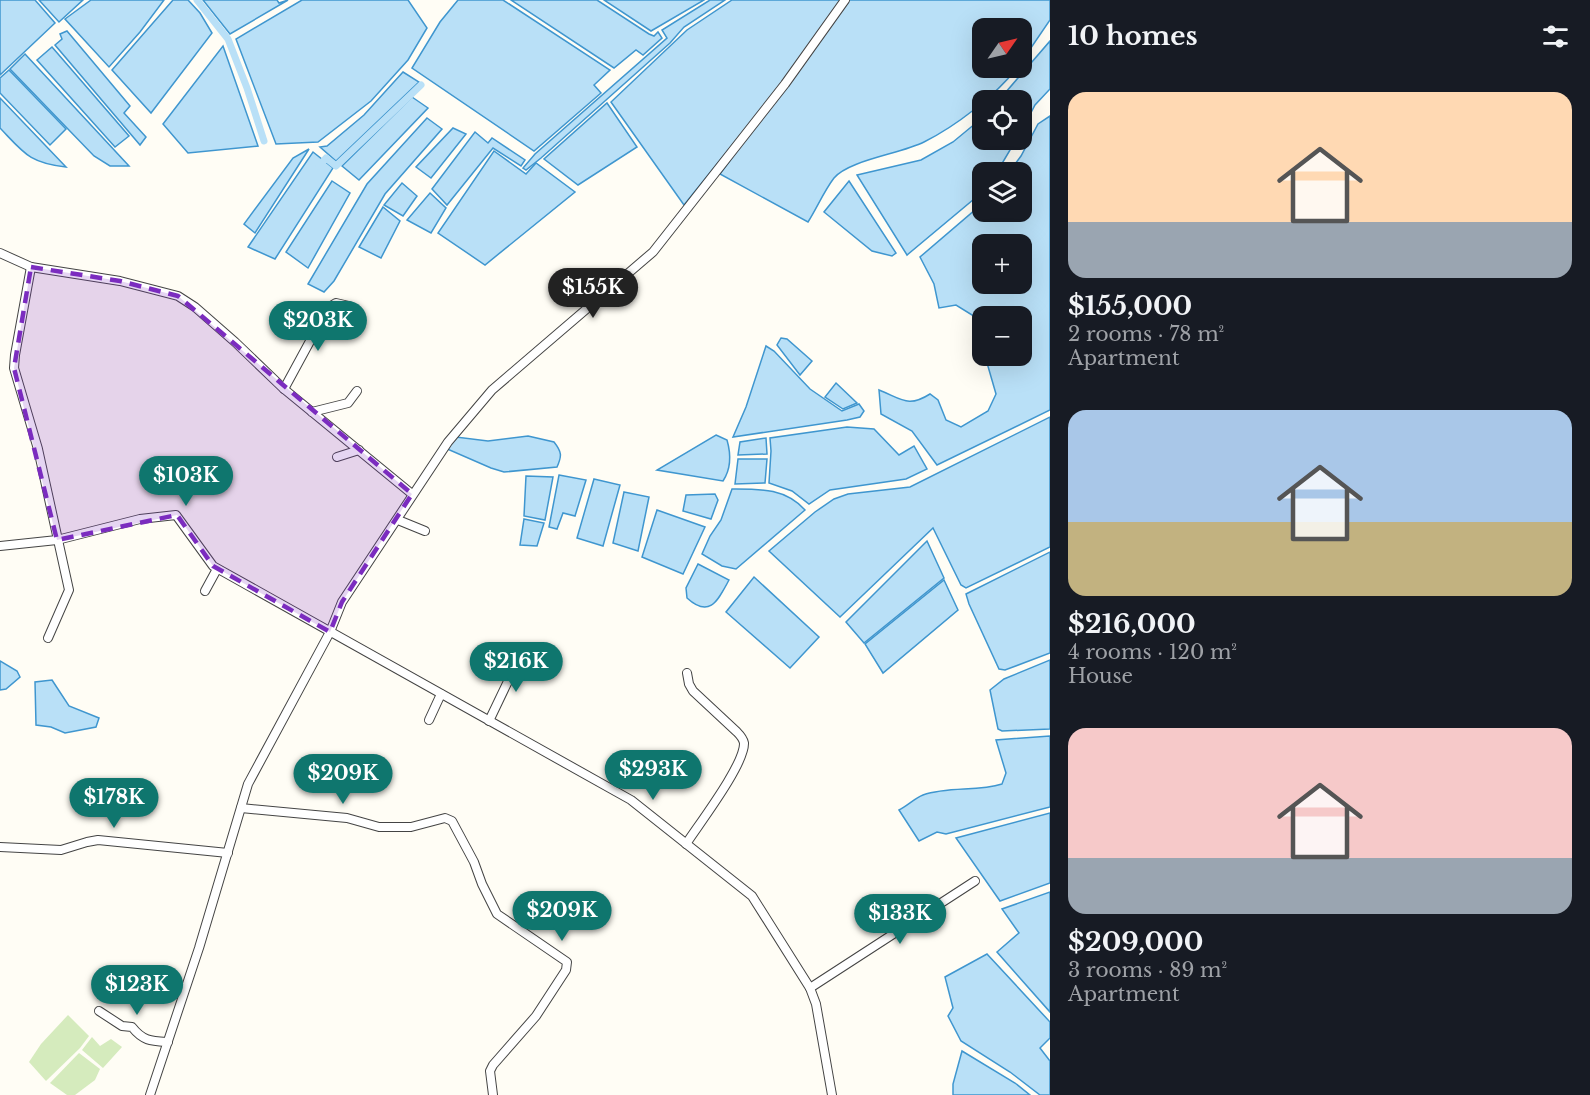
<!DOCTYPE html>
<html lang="en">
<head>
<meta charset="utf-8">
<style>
	:root { --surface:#171b24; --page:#242831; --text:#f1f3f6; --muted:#9ea1a6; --accent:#0f766e }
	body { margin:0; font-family:"Libre Baskerville",serif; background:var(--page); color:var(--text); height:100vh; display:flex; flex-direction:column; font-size:22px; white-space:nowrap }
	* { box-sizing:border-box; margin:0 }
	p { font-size:20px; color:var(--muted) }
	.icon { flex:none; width:33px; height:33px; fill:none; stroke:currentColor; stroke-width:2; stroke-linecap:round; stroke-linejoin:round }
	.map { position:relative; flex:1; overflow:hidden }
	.sheet { display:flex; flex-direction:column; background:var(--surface); width:540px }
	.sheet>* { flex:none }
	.needle { width:39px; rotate:56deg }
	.tools { position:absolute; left:972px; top:18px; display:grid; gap:12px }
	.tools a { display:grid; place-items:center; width:60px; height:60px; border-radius:12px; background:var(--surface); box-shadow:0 6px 24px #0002; font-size:30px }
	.price { position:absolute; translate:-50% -51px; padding:0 14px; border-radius:21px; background:var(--accent); color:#fff; font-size:20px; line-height:39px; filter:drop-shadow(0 2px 3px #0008) }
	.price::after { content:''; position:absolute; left:50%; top:36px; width:18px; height:14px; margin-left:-9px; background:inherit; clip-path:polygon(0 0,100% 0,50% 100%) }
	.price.on { background:#222; color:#fff }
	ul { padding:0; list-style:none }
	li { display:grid; align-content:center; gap:12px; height:318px; padding:0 18px }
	li span { display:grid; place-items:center; height:186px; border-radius:18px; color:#555 }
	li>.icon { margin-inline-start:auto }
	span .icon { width:108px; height:108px; fill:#fffc; stroke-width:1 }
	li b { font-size:26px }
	h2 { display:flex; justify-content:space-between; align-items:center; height:72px; padding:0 18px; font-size:26px }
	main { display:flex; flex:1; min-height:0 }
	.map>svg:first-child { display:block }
	.green { fill:#d5ebbd }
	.water { fill:#b9e0f7; stroke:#3f96cf; stroke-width:1.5; fill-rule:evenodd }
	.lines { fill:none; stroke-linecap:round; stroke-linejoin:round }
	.canal { stroke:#b9e0f7; stroke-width:7 }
	.minor-casing { stroke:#444; stroke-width:10 }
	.minor { stroke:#fff; stroke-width:8 }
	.marked { fill:#7b2cbf; fill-opacity:0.2; stroke:#7b2cbf; stroke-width:4.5; stroke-dasharray:12 8; stroke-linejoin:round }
</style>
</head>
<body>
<main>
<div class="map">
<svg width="1050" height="1095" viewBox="0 0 1050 1095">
	<rect width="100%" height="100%" fill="#fffdf5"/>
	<!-- green -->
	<g class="green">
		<polygon points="68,1015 89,1036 80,1048 46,1081 29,1062 41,1044"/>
		<polygon points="92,1037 100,1046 111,1039 122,1047 103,1068 82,1050"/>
		<polygon points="79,1053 100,1069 95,1080 75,1095 67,1095 50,1083"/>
	</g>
	<!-- water -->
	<g class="water">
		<polygon points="0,0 35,0 55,23 0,75"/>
		<polygon points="39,0 83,0 59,22"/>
		<polygon points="91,0 164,0 140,32 109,67 65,19"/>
		<polygon points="173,0 188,0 200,13 212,33 151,113 112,70"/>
		<polygon points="203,0 277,0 279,3 288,0 230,34"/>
		<polygon points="302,0 408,0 427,28 408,60 371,101 318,142 276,144 236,39"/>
		<polygon points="458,0 503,0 610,70 594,85 601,93 534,151 412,68 440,22"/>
		<polygon points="511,0 597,0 649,34 654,36 658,32 662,38 643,55 636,50 614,68"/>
		<polygon points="604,0 704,0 651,31"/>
		<polygon points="710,0 725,0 684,27 670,43 541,158 526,170 523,168 535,154 667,38 662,30"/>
		<polygon points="732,0 841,0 783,82 684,205 611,102 687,30"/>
		<path d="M848,0H1050V20L1022,61V28H982V68H1017C995,96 956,126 924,142C900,154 849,160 834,178C824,191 817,208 808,222L720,174Z"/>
		<polygon points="67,31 130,106 124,113 146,137 140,145 55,45 62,39 60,34"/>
		<polygon points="1050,41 1050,89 1035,105 1022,130 1022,100 999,100"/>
		<polygon points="223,46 258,146 188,153 163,124"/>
		<polygon points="52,47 129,136 115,147 37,60"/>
		<polygon points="25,54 129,166 110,166 94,156 10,69"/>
		<polygon points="9,70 66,129 50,145 0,93 0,78"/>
		<polygon points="403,72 419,82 336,161 320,147 327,146 364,115"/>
		<polygon points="412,97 428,108 359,180 342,166"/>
		<path d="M0,98L66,167C29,163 24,153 0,128Z"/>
		<polygon points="607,103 637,147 578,185 544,159"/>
		<path d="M1050,116V410L937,465L912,431L881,414L879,390C902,399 908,408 930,394L938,400L946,420L961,427L988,411L996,394L985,356H1022V316H982V346L977,318L956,305L939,308L934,284L920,257L982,204V212H1022V172H1009L1021,156L1038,124ZM1022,244V284H982V244Z"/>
		<polygon points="427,118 442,129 385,194 334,281 324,292 308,284 367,184"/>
		<polygon points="982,118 982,140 1016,140 997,172 982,172 982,191 980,194 907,255 857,175 921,160 953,142"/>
		<polygon points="453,128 466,134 431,178 416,167"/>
		<polygon points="475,132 488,143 492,138 525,160 521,166 493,148 447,205 432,189"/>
		<polygon points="309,149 255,233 244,224 293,158"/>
		<polygon points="494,151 526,174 536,163 575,192 485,265 438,233"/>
		<polygon points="313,152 333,168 275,259 248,247"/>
		<polygon points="332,181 350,193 308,268 286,252"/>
		<polygon points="849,181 896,253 892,256 872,251 824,212"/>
		<polygon points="402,183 417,196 403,216 384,205"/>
		<polygon points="430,193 446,208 431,233 407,220"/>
		<polygon points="383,207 400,221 381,258 359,247"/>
		<polygon points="781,338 787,339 812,361 800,375 777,345"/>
		<polygon points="766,346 774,351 810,389 842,411 859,404 864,411 860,417 847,420 733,437 746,407"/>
		<polygon points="836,383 857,403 843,409 825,397"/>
		<polygon points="1050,417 1050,547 966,588 961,585 933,528 840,617 769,551 815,512 834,499 848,494 910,487"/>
		<polygon points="847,427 874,429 899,455 914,446 927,469 906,479 830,490 809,504 792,491 769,483 771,451 770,438"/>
		<path d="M716,435L727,440C731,454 731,469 723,481L657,470Z"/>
		<path d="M528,436L554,442C562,452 562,456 557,467L504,472L491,468L445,448L456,437L488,441Z"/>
		<polygon points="766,438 767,454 738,455 740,442"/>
		<polygon points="738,459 767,459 765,483 735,484"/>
		<polygon points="559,475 586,480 575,516 563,513 557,529 549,527"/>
		<polygon points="526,476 553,477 545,520 524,516"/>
		<polygon points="594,479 620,485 603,546 577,538"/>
		<path d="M732,489C760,489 785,488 805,510L736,569L722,566L702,554L710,536L721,520Z"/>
		<polygon points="624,492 649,497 638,551 613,543"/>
		<polygon points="715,494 718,500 711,519 683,511 686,495"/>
		<polygon points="657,510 705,527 683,574 642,557"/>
		<polygon points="524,519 544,523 537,546 520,545"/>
		<polygon points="927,541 944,578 864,643 846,622"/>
		<polygon points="1050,552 1050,653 1005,670 999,669 969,604 966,594"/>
		<path d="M698,564L729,580C718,600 710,619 687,598L686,588Z"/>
		<polygon points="754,577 819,637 790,668 726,612"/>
		<polygon points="944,580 958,610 883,673 865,644"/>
		<polygon points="1050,660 1050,729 1002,731 998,729 990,690 1004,679"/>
		<polygon points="0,661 17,671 20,677 6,689 0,690"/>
		<polygon points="52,680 69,706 99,718 96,727 65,733 51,727 36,725 35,682"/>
		<path d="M1050,736V807L946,834L937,832L919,841L899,810C907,806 915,798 923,795C949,786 977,792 1002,784L1006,773L996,740Z"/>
		<polygon points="1050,813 1050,883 1000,901 956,838"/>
		<polygon points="1050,892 1050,1012 997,952 1019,933 1002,909"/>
		<polygon points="987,954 1050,1022 1050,1038 1040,1048 1050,1061 1050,1095 1040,1095 1010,1072 961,1041 948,1016 953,1008 945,977"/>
		<polygon points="962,1051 1015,1083 1030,1095 953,1095 953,1084"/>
	</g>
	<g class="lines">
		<!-- canal -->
		<g class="canal">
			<polyline points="197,0 228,39 247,88 264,141"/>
			<polyline points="319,166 326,158 336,166 421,85"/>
		</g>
		<defs>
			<g id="minor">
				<polyline points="0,253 31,267 120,281 178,296 195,307 235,342 284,389 412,494"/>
				<polyline points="31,267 15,355 14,368 38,449 69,590 48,638"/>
				<polyline points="284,389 328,308 336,303 349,306"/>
				<polyline points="312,412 348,403 357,391"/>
				<polyline points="337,457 359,450"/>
				<polyline points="398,520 425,531"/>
				<polyline points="0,546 57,540 140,519 176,515 213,566 631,800 752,896 810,988 816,1004 832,1095"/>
				<polyline points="205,591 217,569"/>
				<polyline points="429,720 441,694"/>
				<polyline points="489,721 521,654"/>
				<polyline points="241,808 347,818 379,827 411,827 445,818 452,821 474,862 482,884 497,914 567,962 566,970 536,1016 493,1065 490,1071 493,1095"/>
				<path d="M686,844C699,824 745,764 744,743C743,738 740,735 737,732L693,691L689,684L687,673"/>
				<polyline points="0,847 61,850 87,842 98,840 228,853"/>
				<polyline points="810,988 975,881"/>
				<path d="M99,1011L122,1026L132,1027C143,1041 151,1041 168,1042"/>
				<polyline points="150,1095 199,948 248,784 330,632 342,602 448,442 492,390 653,252 785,84 845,0"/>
			</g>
		</defs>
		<!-- minor casing -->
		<use href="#minor" class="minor-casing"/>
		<!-- minor -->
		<use href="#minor" class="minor"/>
	</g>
	<!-- marked area -->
	<path class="marked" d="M31,267L120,281L178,296L412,494L342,602L330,632L213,566L177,515L57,540L14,368Z"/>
</svg>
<div class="tools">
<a><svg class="needle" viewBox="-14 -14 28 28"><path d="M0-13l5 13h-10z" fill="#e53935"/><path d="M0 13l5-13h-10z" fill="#9ea1a6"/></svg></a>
<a><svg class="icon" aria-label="locate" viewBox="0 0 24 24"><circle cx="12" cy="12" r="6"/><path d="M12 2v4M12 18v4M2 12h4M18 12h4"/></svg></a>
<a><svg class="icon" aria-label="layers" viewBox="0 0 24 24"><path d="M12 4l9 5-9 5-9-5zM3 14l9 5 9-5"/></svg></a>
<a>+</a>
<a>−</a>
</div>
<b class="price on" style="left:593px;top:319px">$155K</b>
<b class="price" style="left:318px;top:352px">$203K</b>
<b class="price" style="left:186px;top:507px">$103K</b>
<b class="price" style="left:516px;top:693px">$216K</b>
<b class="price" style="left:653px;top:801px">$293K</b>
<b class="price" style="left:343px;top:805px">$209K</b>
<b class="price" style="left:114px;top:829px">$178K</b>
<b class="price" style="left:562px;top:942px">$209K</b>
<b class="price" style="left:900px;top:945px">$133K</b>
<b class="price" style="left:137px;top:1016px">$123K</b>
</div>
<section class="sheet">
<h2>10 homes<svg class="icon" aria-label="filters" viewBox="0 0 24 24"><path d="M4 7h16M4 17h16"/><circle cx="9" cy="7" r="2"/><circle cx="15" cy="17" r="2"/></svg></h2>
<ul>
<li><span style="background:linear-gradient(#ffd9b3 70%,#9aa5b1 0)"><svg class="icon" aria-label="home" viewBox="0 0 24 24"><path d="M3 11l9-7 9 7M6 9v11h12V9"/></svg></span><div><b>$155,000</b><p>2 rooms · 78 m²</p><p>Apartment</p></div></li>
<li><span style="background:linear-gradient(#a9c7e8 60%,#c2b280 0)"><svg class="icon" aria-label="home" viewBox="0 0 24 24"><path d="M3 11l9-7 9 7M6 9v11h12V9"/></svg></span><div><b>$216,000</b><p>4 rooms · 120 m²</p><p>House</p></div></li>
<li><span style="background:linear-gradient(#f6c9c9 70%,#9aa5b1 0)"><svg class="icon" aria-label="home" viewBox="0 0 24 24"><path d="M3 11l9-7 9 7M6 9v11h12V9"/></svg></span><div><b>$209,000</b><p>3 rooms · 89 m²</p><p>Apartment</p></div></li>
</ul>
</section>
</main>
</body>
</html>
